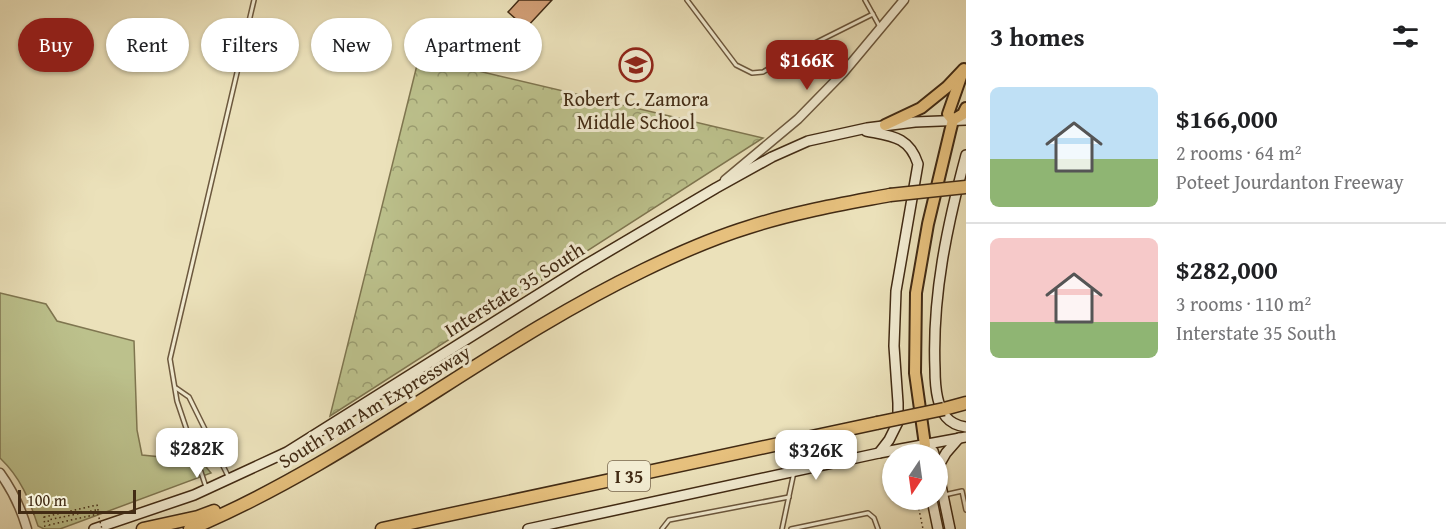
<!DOCTYPE html>
<html lang="en">
<head>
<meta charset="utf-8">
<style>
	:root { --surface:#fff; --page:#f6f6f6; --text:#202124; --muted:#757577; --line:#e0e0e0; --accent:#8f2418 }
	body { margin:0; font-family:"Gentium Book Plus",serif; background:var(--page); color:var(--text); height:100vh; display:flex; flex-direction:column; font-size:22px; white-space:nowrap }
	* { box-sizing:border-box; margin:0 }
	p { font-size:20px; color:var(--muted) }
	.icon { flex:none; width:33px; height:33px; fill:none; stroke:currentColor; stroke-width:2; stroke-linecap:round; stroke-linejoin:round }
	.map { position:relative; flex:1; overflow:hidden }
	.panel { display:flex; flex-direction:column; background:var(--surface); width:480px }
	.panel>* { flex:none }
	.hud { position:absolute; left:18px; top:18px; width:570px; height:54px; display:flex; gap:12px }
	.needle { width:39px; rotate:193deg }
	.tools { position:absolute; left:882px; top:444px; display:grid; gap:12px }
	.tools a { display:grid; place-items:center; width:66px; height:66px; border-radius:50%; background:var(--surface); box-shadow:0 2px 4px #0004; font-size:30px }
	.scale { position:absolute; left:18px; bottom:15px; width:118px; box-sizing:border-box; padding-left:6px; border:3px solid #422b14; border-top:0; font-size:16px; line-height:21px; white-space:nowrap; color:#422b14; -webkit-text-stroke:4px #f2ecd2; paint-order:stroke }
	.price { position:absolute; translate:-50% -51px; padding:0 14px; border-radius:12px; background:#fff; color:#222; font-size:20px; line-height:39px; filter:drop-shadow(0 2px 3px #0008) }
	.price::after { content:''; position:absolute; left:50%; top:36px; width:18px; height:14px; margin-left:-9px; background:inherit; clip-path:polygon(0 0,100% 0,50% 100%) }
	.price.selected { background:var(--accent); color:#fff }
	ul { padding:0; list-style:none }
	li { display:flex; align-items:center; gap:18px; height:150px; padding:0 24px }
	li+li { border-top:2px solid var(--line) }
	li span { display:grid; place-items:center; flex:none; width:168px; height:120px; border-radius:9px; color:#555 }
	li>.icon { margin-inline-start:auto }
	span .icon { width:72px; height:72px; fill:#fffc; stroke-width:1 }
	li b { font-size:26px }
	h2 { display:flex; justify-content:space-between; align-items:center; height:72px; padding:0 24px; font-size:26px }
	.tag { padding:0 21px; border-radius:27px; background:var(--surface); box-shadow:0 2px 4px #0004; font-size:21px; line-height:54px }
	.tag.selected { background:var(--accent); color:#fff }
	main { display:flex; flex:1; min-height:0 }
	.map>svg:first-child { display:block }
	.green { fill:#bcc18c; stroke:#7f7650; stroke-width:1.5 }
	.forest { fill:url(#forest-crowns); stroke:#7f7650; stroke-width:1.5 }
	.building { fill:#d19e75; stroke:#422b14; stroke-width:1.5 }
	.lines { fill:none; stroke-linecap:round; stroke-linejoin:round }
	.service-casing { stroke:#6c583e; stroke-width:6 }
	.tertiary-casing { stroke:#6c583e; stroke-width:11 }
	.secondary-casing { stroke:#422b14; stroke-width:12 }
	.primary-casing { stroke:#422b14; stroke-width:14 }
	.motorway-casing { stroke:#422b14; stroke-width:15 }
	.path { stroke:#422b14; stroke-width:1.5; stroke-dasharray:1.5 3; stroke-linecap:butt }
	.service { stroke:#f2ecd2; stroke-width:3 }
	.tertiary { stroke:#f2ecd2; stroke-width:8 }
	.secondary { stroke:#f2ecd2; stroke-width:9 }
	.primary { stroke:#e6c07d; stroke-width:10 }
	.motorway { stroke:#e6c07d; stroke-width:12 }
	.motorway-bridge-casing { stroke:#422b14; stroke-width:15; stroke-linecap:butt }
	.path-bridge { stroke:#422b14; stroke-width:1.5; stroke-dasharray:1.5 3; stroke-linecap:butt }
	.motorway-bridge { stroke:#e6c07d; stroke-width:12 }
	.labels { text-anchor:middle; dominant-baseline:central; stroke-width:6; stroke-linejoin:round; paint-order:stroke }
	.shield { fill:#f2ecd2; stroke:#77654d; stroke-width:1.5 }
	.shield-label { font-size:18px; font-weight:bold; fill:#422b14 }
	.poi-label { font-size:20px; fill:#422b14; stroke:#f2ecd2 }
	.street-label { font-size:20px; fill:#422b14; stroke:#f2ecd2 }
</style>
</head>
<body>
<main>
<div class="map">
<svg width="966" height="529" viewBox="0 0 966 529">
	<defs>
		<pattern id="forest-crowns" width="20" height="18" patternUnits="userSpaceOnUse" patternTransform="scale(1.5)"><rect width="20" height="18" fill="#bcc18c"/><path d="M2 6a3 3 0 1 1 6 0M12 15a3 3 0 1 1 6 0" fill="none" stroke="#9a9d71"/></pattern>
	</defs>
	<rect width="100%" height="100%" fill="#ebe1ba"/>
	<filter id="stains"><feTurbulence type="fractalNoise" baseFrequency=".00333" numOctaves="4"/><feColorMatrix values="0 0 0 0 .2 0 0 0 0 .09 0 0 0 0 .02 0 0 0 .5 -.17"/></filter>
	<radialGradient id="worn" r=".72"><stop offset=".6" stop-color="#630" stop-opacity="0"/><stop offset="1" stop-color="#630" stop-opacity=".3"/></radialGradient>
	<!-- green -->
	<path class="green" d="M0,293L46,304L57,321L134,341L137,430L142,455L201,461L211,473L60,529H44L38,526C29,499 21,478 0,458Z"/>
	<!-- forest -->
	<polygon class="forest" points="419,57 763,138 330,416"/>
	<!-- building -->
	<polygon class="building" points="519,0 552,0 526,28 508,12"/>
	<g class="lines">
		<defs>
			<g id="service">
				<polyline points="687,0 736,65 752,73 763,72 805,48 873,14"/>
				<polyline points="865,0 880,27"/>
				<polyline points="176,388 189,397 229,478"/>
				<polyline points="206,487 177,401 170,359 254,0"/>
				<polyline points="944,495 962,491 966,510"/>
				<polyline points="662,529 669,520 789,497"/>
				<polyline points="782,529 794,472"/>
				<polyline points="791,529 868,513 874,518 878,529"/>
			</g>
			<g id="tertiary">
				<polyline points="725,180 798,119 843,73 904,0"/>
				<path d="M0,473C13,491 21,508 27,529"/>
			</g>
			<g id="secondary">
				<path d="M866,131C891,136 909,136 918,164L896,291L894,346L898,403V422L889,440L879,453"/>
				<path d="M966,155C947,226 932,296 935,369C935,384 936,405 946,417C951,423 959,426 966,427"/>
				<polyline points="925,445 933,451 934,454"/>
				<polyline points="938,467 946,453 959,438"/>
				<polyline points="938,471 950,529"/>
				<polyline points="932,500 938,529"/>
				<polyline points="94,529 194,495 287,452 582,267 716,188 772,157 808,141 867,128 915,122 966,120"/>
				<polyline points="528,529 879,453 966,437"/>
			</g>
			<g id="primary">
				<polyline points="953,120 948,114 962,74"/>
				<polyline points="885,125 921,108 947,87 964,69"/>
				<polyline points="925,445 915,373 916,293 928,224 950,132 953,120 963,114 966,108"/>
			</g>
			<g id="motorway">
				<polyline points="944,409 966,403"/>
				<polyline points="143,529 198,517 214,511"/>
				<path d="M190,529C352,461 486,346 644,270C677,254 713,238 749,227C795,212 843,204 890,195"/>
				<polyline points="382,529 877,423"/>
			</g>
		</defs>
		<!-- service casing -->
		<use href="#service" class="service-casing"/>
		<!-- tertiary casing -->
		<use href="#tertiary" class="tertiary-casing"/>
		<!-- secondary casing -->
		<use href="#secondary" class="secondary-casing"/>
		<!-- primary casing -->
		<use href="#primary" class="primary-casing"/>
		<!-- motorway casing -->
		<use href="#motorway" class="motorway-casing"/>
		<!-- path -->
		<g class="path">
			<polyline points="917,500 923,529"/>
			<polyline points="33,514 41,512 44,517 45,529"/>
			<polyline points="44,517 97,505 98,510 96,510"/>
		</g>
		<!-- service -->
		<use href="#service" class="service"/>
		<!-- tertiary -->
		<use href="#tertiary" class="tertiary"/>
		<!-- secondary -->
		<use href="#secondary" class="secondary"/>
		<!-- primary -->
		<use href="#primary" class="primary"/>
		<!-- motorway -->
		<use href="#motorway" class="motorway"/>
		<defs>
			<g id="motorway-bridge">
				<polyline points="890,195 966,187"/>
				<polyline points="877,423 944,409"/>
			</g>
		</defs>
		<!-- motorway-bridge casing -->
		<use href="#motorway-bridge" class="motorway-bridge-casing"/>
		<!-- path-bridge -->
		<polyline class="path-bridge" points="96,510 48,520 49,525 98,514 102,529"/>
		<!-- motorway-bridge -->
		<use href="#motorway-bridge" class="motorway-bridge"/>
	</g>
	<!-- icons -->
	<defs>
		<symbol id="school-ring" viewBox="-11 -11 22 22"><circle r="9.5" fill="#f2ecd2" stroke="#8f2418" stroke-width="1.5"/><path d="M0-5L7-2L0 1L-7-2ZM-4 1L0 2.5L4 1V4Q0 6-4 4Z" fill="#8f2418"/></symbol>
	</defs>
	<g fill-rule="evenodd">
		<use href="#school-ring" x="617" y="46" width="38" height="38"/>
	</g>
	<g class="labels">
		<!-- shield labels -->
		<rect class="shield" x="608" y="461" width="42" height="30" rx="4.5"/>
		<g class="shield-label">
			<text x="629" y="476">I 35</text>
		</g>
		<!-- poi labels -->
		<g class="poi-label">
			<text x="636" y="98">Robert C. Zamora<tspan x="636" dy="23">Middle School</tspan></text>
		</g>
		<!-- street labels -->
		<g class="street-label">
			<text transform="translate(514 289) rotate(-32)">Interstate 35 South</text>
			<text transform="translate(374 406) rotate(-31)">South Pan Am Expressway</text>
		</g>
	</g>
	<rect width="100%" height="100%" filter="url(#stains)"/>
	<rect width="100%" height="100%" fill="url(#worn)"/>
</svg>
<div class="tools">
<a><svg class="needle" viewBox="-14 -14 28 28"><path d="M0-13l5 13h-10z" fill="#e53935"/><path d="M0 13l5-13h-10z" fill="#757577"/></svg></a>
</div>
<div class="scale">100 m</div>
<b class="price selected" style="left:807px;top:91px">$166K</b>
<b class="price" style="left:197px;top:479px">$282K</b>
<b class="price" style="left:816px;top:481px">$326K</b>
<div class="hud">
<a class="tag selected">Buy</a>
<a class="tag">Rent</a>
<a class="tag">Filters</a>
<a class="tag">New</a>
<a class="tag">Apartment</a>
</div>
</div>
<section class="panel">
<h2>3 homes<svg class="icon" aria-label="filters" viewBox="0 0 24 24"><path d="M4 7h16M4 17h16"/><circle cx="9" cy="7" r="2"/><circle cx="15" cy="17" r="2"/></svg></h2>
<ul>
<li><span style="background:linear-gradient(#bfe0f5 60%,#8fb573 0)"><svg class="icon" aria-label="home" viewBox="0 0 24 24"><path d="M3 11l9-7 9 7M6 9v11h12V9"/></svg></span><div><b>$166,000</b><p>2 rooms · 64 m²</p><p>Poteet Jourdanton Freeway</p></div></li>
<li><span style="background:linear-gradient(#f6c9c9 70%,#8fb573 0)"><svg class="icon" aria-label="home" viewBox="0 0 24 24"><path d="M3 11l9-7 9 7M6 9v11h12V9"/></svg></span><div><b>$282,000</b><p>3 rooms · 110 m²</p><p>Interstate 35 South</p></div></li>
</ul>
</section>
</main>
</body>
</html>
